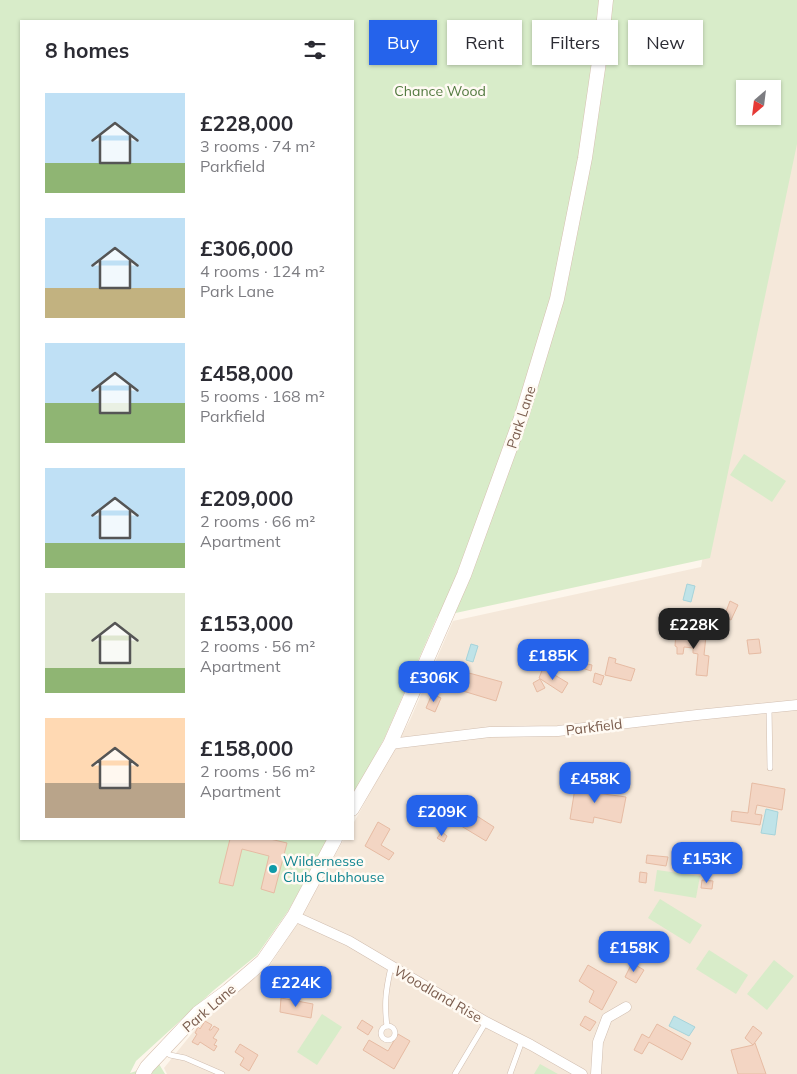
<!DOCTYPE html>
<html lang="en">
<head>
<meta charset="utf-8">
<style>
	:root { --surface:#fff; --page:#f7f7f7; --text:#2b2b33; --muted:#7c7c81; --accent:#2563eb }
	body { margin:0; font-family:Mulish,sans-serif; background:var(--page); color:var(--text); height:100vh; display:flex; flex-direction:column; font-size:19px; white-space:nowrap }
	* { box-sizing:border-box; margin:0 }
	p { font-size:16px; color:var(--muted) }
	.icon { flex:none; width:28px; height:28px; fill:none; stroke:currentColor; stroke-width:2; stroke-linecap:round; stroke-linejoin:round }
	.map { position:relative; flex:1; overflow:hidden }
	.side { position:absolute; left:20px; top:20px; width:334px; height:820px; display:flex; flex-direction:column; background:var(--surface); border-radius:0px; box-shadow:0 1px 4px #0004 }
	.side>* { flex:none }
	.banner { position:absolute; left:369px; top:20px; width:352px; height:45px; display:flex; gap:10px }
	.needle { width:32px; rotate:208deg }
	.tools { position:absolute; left:736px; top:80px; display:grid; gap:10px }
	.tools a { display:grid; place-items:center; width:45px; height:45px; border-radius:0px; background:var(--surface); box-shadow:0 1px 4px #0004; font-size:25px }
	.price { position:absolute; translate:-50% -42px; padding:0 11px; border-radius:10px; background:var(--accent); color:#fff; font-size:16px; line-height:32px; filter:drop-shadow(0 1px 2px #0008) }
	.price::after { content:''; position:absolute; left:50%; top:30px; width:15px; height:11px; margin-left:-8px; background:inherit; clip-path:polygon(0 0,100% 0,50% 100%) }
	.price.on { background:#222; color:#fff }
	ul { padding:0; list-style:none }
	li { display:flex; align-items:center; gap:15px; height:125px; padding:0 25px }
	li span { display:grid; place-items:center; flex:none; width:140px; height:100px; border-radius:0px; color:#555 }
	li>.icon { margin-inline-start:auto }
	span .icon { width:60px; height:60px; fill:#fffc; stroke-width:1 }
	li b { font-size:21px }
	h2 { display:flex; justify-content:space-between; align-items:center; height:60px; padding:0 25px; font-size:21px }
	.tag { padding:0 18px; border-radius:0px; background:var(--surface); box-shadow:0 1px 4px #0004; font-size:18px; line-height:45px }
	.tag.on { background:var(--accent); color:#fff }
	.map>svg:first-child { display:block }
	.residential { fill:#f5e8da }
	.green { fill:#d8ecc9; fill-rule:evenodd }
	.water { fill:#bfe3e8; stroke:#a5d3da }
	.building { fill:#f3d5c3; stroke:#e6bba3 }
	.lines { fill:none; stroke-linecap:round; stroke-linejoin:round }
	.lane-casing { stroke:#d1beb0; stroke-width:6 }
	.street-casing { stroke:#d1beb0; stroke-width:11 }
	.secondary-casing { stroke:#d6c0b0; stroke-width:15 }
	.lane { stroke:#fff; stroke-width:5 }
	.street { stroke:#fff; stroke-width:10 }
	.secondary { stroke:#fff; stroke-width:14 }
	.culture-dot { fill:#0f9aa8; stroke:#fffaf3; stroke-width:2 }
	.labels { text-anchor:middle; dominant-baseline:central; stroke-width:5; stroke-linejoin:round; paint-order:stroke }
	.park-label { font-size:14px; fill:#537a41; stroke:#fffaf3 }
	.street-label { font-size:14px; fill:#7a5c4d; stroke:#fffaf3 }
	.culture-label { font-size:14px; fill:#0d838f; stroke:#fffaf3; text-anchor:start }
</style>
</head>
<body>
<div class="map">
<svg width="797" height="1074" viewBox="0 0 797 1074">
	<rect width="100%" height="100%" fill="#fdf6ec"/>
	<!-- residential -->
	<polygon class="residential" points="797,29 797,1074 167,1074 164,1068 202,1021 270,965 296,926 344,839 352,839 353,824 410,720 453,621 701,567"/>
	<!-- green -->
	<g class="green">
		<path d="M0,0H797V144L710,558L437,617L384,739L353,796L352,21H21V839H329L288,911L257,955L214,990L136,1061L130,1073L159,1064L165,1074H0ZM745,89H772V116H745Z"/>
		<polygon points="744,454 786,481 772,502 730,475"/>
		<polygon points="657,870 700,876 696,898 654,891"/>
		<polygon points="660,899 702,925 690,944 648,918"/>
		<polygon points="709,950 748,975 736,994 696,969"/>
		<polygon points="774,960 794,976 767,1010 747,994"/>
		<polygon points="322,1014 342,1027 317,1065 297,1052"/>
		<polygon points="540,1064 558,1074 534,1074"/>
	</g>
	<!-- water -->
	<g class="water">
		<polygon points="687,584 695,586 691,602 683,600"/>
		<polygon points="471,644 478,646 473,662 466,660"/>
		<polygon points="766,809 778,812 775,835 761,833"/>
		<polygon points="674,1016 695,1027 689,1036 669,1026"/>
	</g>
	<!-- building -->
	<g class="building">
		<polygon points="730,601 738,605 731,620 724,617"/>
		<polygon points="676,632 706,636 704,655 709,656 707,676 696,675 698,654 693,653 693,648 684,647 683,654 677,654 677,647 675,646"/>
		<polygon points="759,639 761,653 749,654 747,640"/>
		<polygon points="609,657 616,659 615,663 635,669 631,681 605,675"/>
		<polygon points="583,663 592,665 591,671 582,668"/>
		<polygon points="543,668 568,683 562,693 539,678"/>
		<polygon points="458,670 502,682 496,701 453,688"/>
		<polygon points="595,673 604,676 601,685 593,682"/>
		<polygon points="540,679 545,688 537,692 533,683"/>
		<polygon points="432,694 441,698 435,712 426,708"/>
		<polygon points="577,776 592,779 589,792 626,797 621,823 594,817 593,823 570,819"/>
		<polygon points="752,783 785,789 782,810 757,805 755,814 762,815 760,825 731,821 732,811 748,813"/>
		<polygon points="466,809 494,827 486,841 448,818 454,810 462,815"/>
		<polygon points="440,815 448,820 443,829 434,824"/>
		<polygon points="378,822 390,829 381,845 394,853 389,860 365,846"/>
		<polygon points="442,832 447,836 444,842 437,838"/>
		<polygon points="230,839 270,839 287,843 274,893 261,889 269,856 242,849 233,886 219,883"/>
		<polygon points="647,855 668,857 666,866 646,863"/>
		<polygon points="640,872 647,873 646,883 639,882"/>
		<polygon points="702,880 713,881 712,889 701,888"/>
		<polygon points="632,963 644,970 636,983 625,977"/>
		<polygon points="588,965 617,982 602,1010 589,1002 594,991 579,981"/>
		<polygon points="281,998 313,1004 311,1018 280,1012"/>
		<polygon points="585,1016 596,1022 590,1031 580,1025"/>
		<polygon points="362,1020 373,1027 368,1035 357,1028"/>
		<polygon points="205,1021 212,1025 209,1030 211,1030 214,1026 219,1029 213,1038 217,1040 214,1045 217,1046 214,1051 200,1042 198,1045 192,1042 197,1034 195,1033 198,1027 200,1029"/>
		<polygon points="657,1024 691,1043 682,1060 649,1042 642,1054 634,1050 642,1034 649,1038"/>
		<polygon points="753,1026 762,1033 753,1045 745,1038"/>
		<polygon points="398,1034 410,1041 394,1069 363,1050 369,1040 388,1051"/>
		<polygon points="755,1043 766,1074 738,1074 731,1050 753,1045"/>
		<polygon points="240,1044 258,1055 249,1071 240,1065 244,1058 235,1052"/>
	</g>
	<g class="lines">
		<defs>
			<g id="lane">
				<polyline points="769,708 770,768"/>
				<circle cx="388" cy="1033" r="7"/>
				<path d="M387,1026C384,1003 386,989 391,967"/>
				<polyline points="165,1051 170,1055 185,1058 222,1074"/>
				<polyline points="455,1074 486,1022"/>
				<polyline points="510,1074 522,1041"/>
			</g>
			<g id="street">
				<polyline points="390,744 490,732 558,731 697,715 797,705"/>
				<polyline points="294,916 349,941 486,1022 531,1045 582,1074"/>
				<polyline points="596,1074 598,1042 607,1018 626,1007"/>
			</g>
			<g id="secondary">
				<polyline points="352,809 390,744 464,575 521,418 557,299 585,158 601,48 606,0"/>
				<polyline points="143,1074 147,1067 198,1013 228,991 263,961 294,916 335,839"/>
			</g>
		</defs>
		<!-- lane casing -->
		<use href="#lane" class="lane-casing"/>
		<!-- street casing -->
		<use href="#street" class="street-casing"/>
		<!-- secondary casing -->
		<use href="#secondary" class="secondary-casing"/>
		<!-- lane -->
		<use href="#lane" class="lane"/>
		<!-- street -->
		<use href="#street" class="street"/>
		<!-- secondary -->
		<use href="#secondary" class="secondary"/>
	</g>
	<!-- markers -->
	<circle class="culture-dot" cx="273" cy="869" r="5"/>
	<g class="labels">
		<!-- park labels -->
		<g class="park-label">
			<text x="440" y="91">Chance Wood</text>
		</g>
		<!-- street labels -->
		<g class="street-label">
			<text transform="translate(521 417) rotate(-72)">Park Lane</text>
			<text transform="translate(594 727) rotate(-7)">Parkfield</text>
			<text transform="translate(438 994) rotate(30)">Woodland Rise</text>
			<text transform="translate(209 1008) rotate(-41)">Park Lane</text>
		</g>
		<!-- culture labels -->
		<g class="culture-label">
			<text x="283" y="861">Wildernesse<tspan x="283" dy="16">Club Clubhouse</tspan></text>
		</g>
	</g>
</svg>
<div class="tools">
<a><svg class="needle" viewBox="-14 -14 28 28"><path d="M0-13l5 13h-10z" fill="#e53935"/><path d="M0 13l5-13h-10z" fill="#7c7c81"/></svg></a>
</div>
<b class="price on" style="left:694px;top:650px">£228K</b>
<b class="price" style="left:553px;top:681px">£185K</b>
<b class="price" style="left:434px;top:703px">£306K</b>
<b class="price" style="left:595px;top:804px">£458K</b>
<b class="price" style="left:442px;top:837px">£209K</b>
<b class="price" style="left:707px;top:884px">£153K</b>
<b class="price" style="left:634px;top:973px">£158K</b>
<b class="price" style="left:296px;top:1008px">£224K</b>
<div class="banner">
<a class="tag on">Buy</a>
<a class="tag">Rent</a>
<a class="tag">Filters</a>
<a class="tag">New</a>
</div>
<section class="side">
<h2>8 homes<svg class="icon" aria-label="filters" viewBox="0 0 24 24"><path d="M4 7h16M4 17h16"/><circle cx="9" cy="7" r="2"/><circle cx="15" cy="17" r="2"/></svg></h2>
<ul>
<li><span style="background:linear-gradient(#bfe0f5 70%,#8fb573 0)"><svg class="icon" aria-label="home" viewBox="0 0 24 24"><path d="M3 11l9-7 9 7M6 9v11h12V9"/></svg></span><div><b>£228,000</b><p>3 rooms · 74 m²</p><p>Parkfield</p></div></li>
<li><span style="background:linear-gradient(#bfe0f5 70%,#c2b280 0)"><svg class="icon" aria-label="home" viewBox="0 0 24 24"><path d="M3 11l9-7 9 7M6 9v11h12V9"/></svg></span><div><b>£306,000</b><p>4 rooms · 124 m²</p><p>Park Lane</p></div></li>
<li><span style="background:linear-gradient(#bfe0f5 60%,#8fb573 0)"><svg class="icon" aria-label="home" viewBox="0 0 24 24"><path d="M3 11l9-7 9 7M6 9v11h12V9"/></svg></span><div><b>£458,000</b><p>5 rooms · 168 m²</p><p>Parkfield</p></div></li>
<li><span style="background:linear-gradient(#bfe0f5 75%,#8fb573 0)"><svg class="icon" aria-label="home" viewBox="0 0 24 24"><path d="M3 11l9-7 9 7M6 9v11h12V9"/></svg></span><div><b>£209,000</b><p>2 rooms · 66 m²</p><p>Apartment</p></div></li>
<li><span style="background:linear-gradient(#dfe7d0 75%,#8fb573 0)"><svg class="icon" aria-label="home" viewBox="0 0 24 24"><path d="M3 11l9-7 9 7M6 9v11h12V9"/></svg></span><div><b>£153,000</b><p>2 rooms · 56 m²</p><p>Apartment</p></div></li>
<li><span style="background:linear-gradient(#ffd9b3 65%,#b9a48a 0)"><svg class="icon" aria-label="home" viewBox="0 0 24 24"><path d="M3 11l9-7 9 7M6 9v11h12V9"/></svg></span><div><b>£158,000</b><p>2 rooms · 56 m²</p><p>Apartment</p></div></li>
</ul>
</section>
</div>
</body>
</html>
